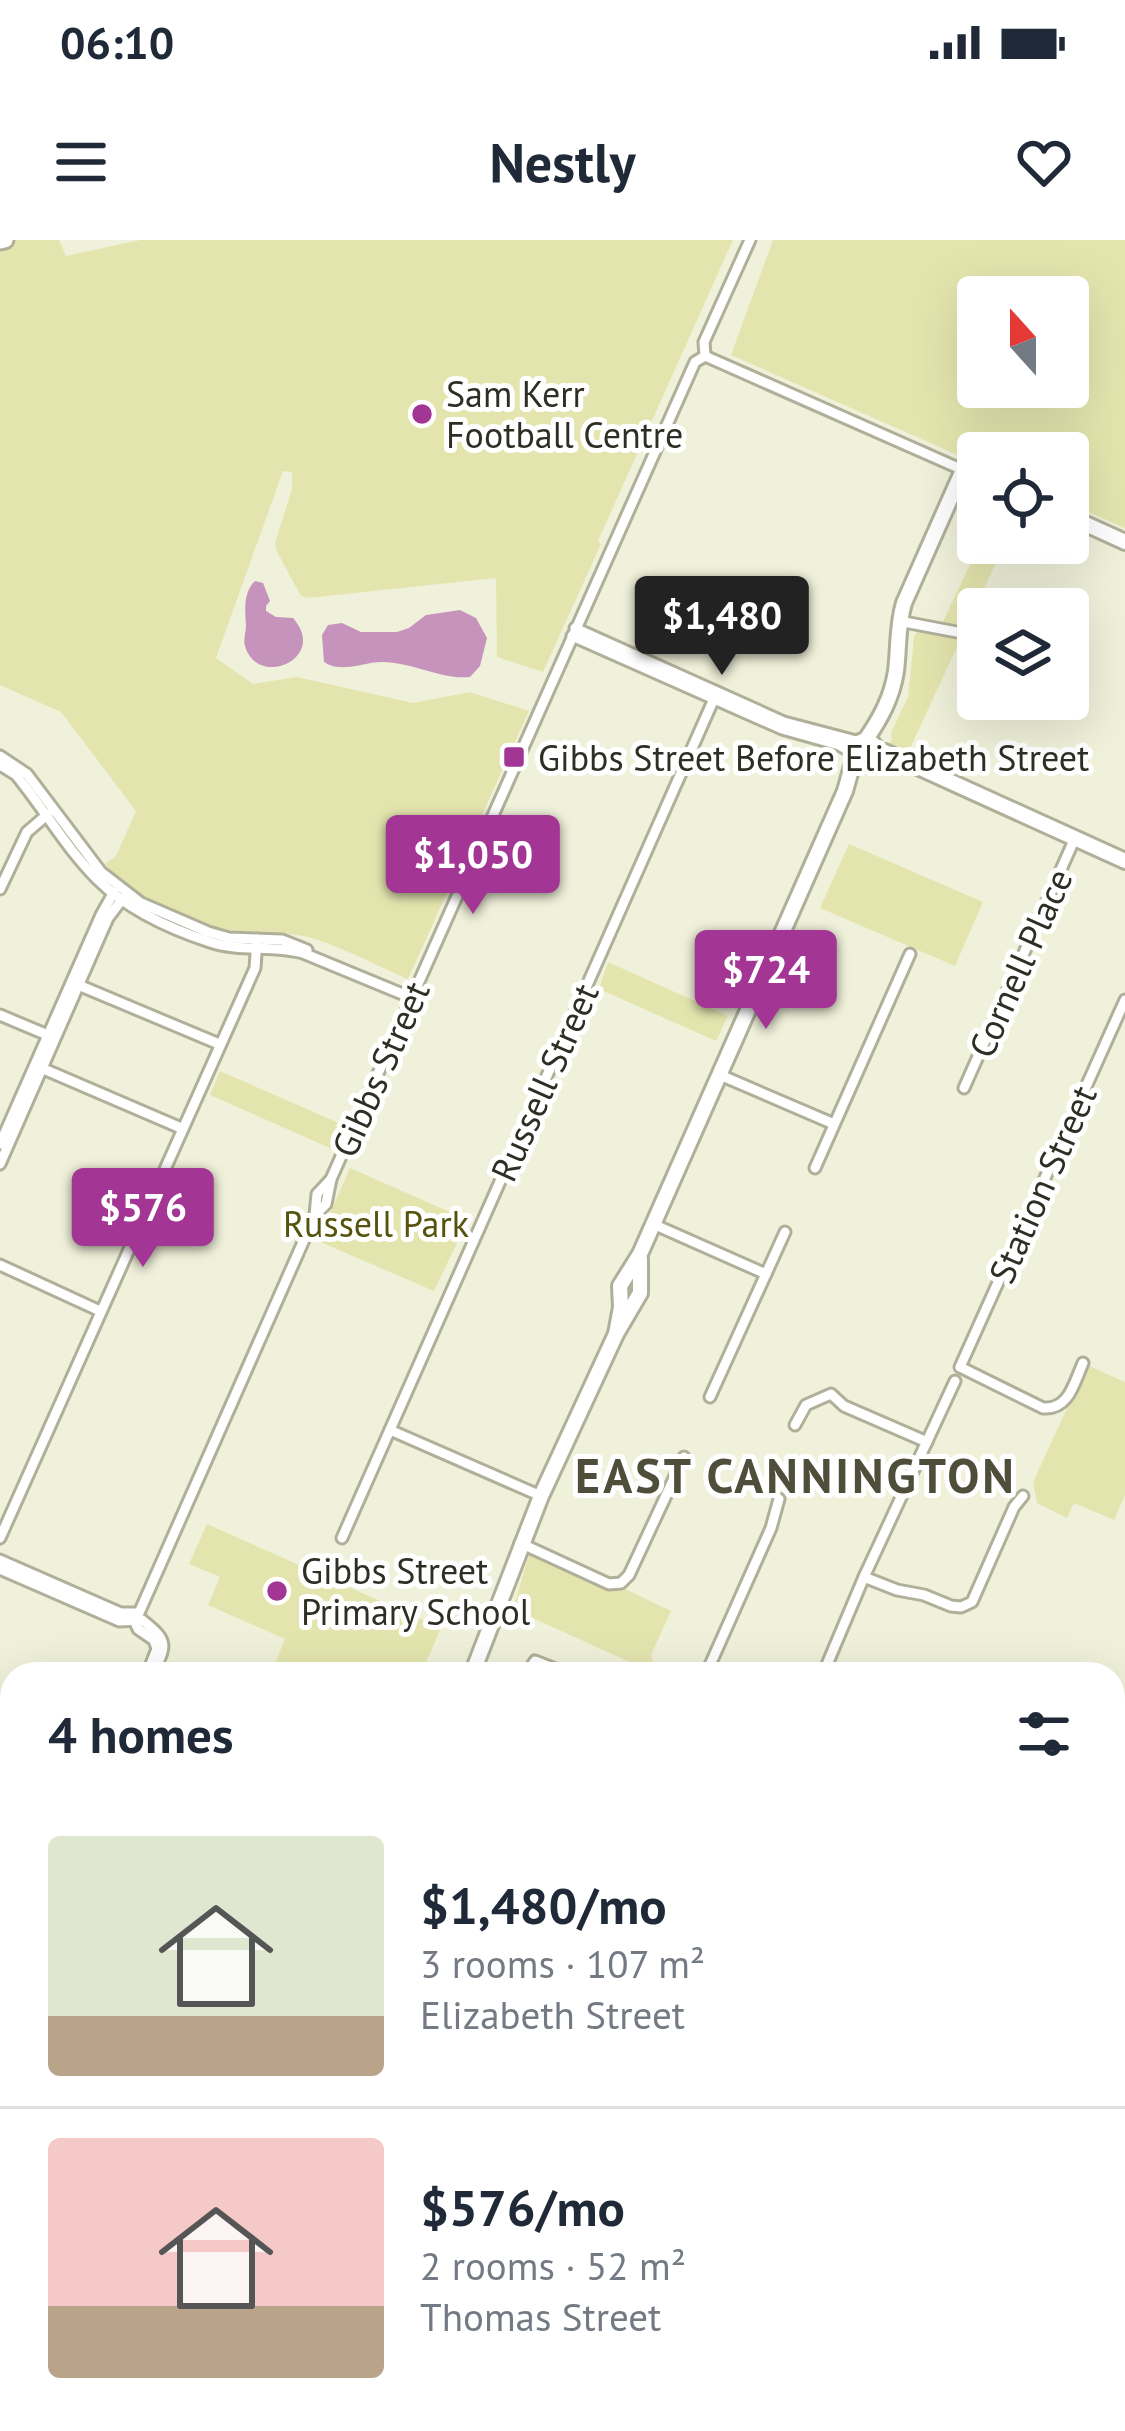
<!DOCTYPE html>
<html lang="en">
<head>
<meta charset="utf-8">
<style>
	:root { --surface:#fff; --page:#f2f2f3; --text:#1f2937; --muted:#747a83; --line:#e0e1e3; --accent:#a33594 }
	body { margin:0; font-family:"PT Sans",sans-serif; background:var(--page); color:var(--text); height:100vh; display:flex; flex-direction:column; font-size:45px; white-space:nowrap }
	* { box-sizing:border-box; margin:0 }
	p { font-size:39px; color:var(--muted) }
	.icon { flex:none; width:66px; height:66px; fill:none; stroke:currentColor; stroke-width:2; stroke-linecap:round; stroke-linejoin:round }
	.map { position:relative; flex:1; overflow:hidden }
	.drawer { position:absolute; left:0px; top:1422px; width:1125px; height:771px; display:flex; flex-direction:column; background:var(--surface); border-radius:36px 36px 0 0; box-shadow:0 12px 48px #0002 }
	.drawer>* { flex:none }
	.needle { width:78px; rotate:339deg }
	.tools { position:absolute; left:957px; top:36px; display:grid; gap:24px }
	.tools a { display:grid; place-items:center; width:132px; height:132px; border-radius:12px; background:var(--surface); box-shadow:0 12px 48px #0002; font-size:60px }
	.price { position:absolute; translate:-50% -102px; padding:0 27px; border-radius:12px; background:var(--accent); color:#fff; font-size:39px; line-height:78px; filter:drop-shadow(0 3px 6px #0008) }
	.price::after { content:''; position:absolute; left:50%; top:72px; width:36px; height:27px; margin-left:-18px; background:inherit; clip-path:polygon(0 0,100% 0,50% 100%) }
	.price.selected { background:#222; color:#fff }
	ul { padding:0; list-style:none }
	li { display:flex; align-items:center; gap:36px; height:300px; padding:0 48px }
	li+li { border-top:3px solid var(--line) }
	li span { display:grid; place-items:center; flex:none; width:336px; height:240px; border-radius:12px; color:#555 }
	li>.icon { margin-inline-start:auto }
	span .icon { width:144px; height:144px; fill:#fffc; stroke-width:1 }
	li b { font-size:51px }
	h2 { display:flex; justify-content:space-between; align-items:center; height:144px; padding:0 48px; font-size:51px }
	.status { display:flex; justify-content:space-between; align-items:center; height:84px; padding:0 60px; background:var(--surface); direction:ltr }
	.status svg { height:33px; fill:currentColor }
	header { display:flex; justify-content:space-between; align-items:center; height:156px; padding:0 48px; background:var(--surface); font-size:54px; font-weight:800 }
	.map>svg:first-child { display:block }
	.green { fill:#e4e5ae; fill-rule:evenodd }
	.water { fill:#c593bb }
	.lines { fill:none; stroke-linecap:round; stroke-linejoin:round }
	.stream { stroke:#c593bb; stroke-width:3 }
	.street-casing { stroke:#b0b09a; stroke-width:15 }
	.secondary-casing { stroke:#b0b09a; stroke-width:20 }
	.primary-casing { stroke:#b0b09a; stroke-width:21 }
	.street { stroke:#fff; stroke-width:9 }
	.secondary { stroke:#fff; stroke-width:14 }
	.primary { stroke:#fff; stroke-width:15 }
	.poi-dot { fill:#a33594; stroke:#fff; stroke-width:4.5 }
	.labels { text-anchor:middle; dominant-baseline:central; stroke-width:10; stroke-linejoin:round; paint-order:stroke }
	.poi-label { font-size:36px; fill:#2e2e25; stroke:#fff; text-anchor:start }
	.street-label { font-size:36px; fill:#2e2e25; stroke:#fff }
	.park-label { font-size:36px; fill:#56540c; stroke:#fff }
	.district-label { font-size:48px; font-weight:bold; letter-spacing:3px; fill:#4e4e3b; stroke:#fff }
</style>
</head>
<body>
<div class="status"><b>06:10</b><svg viewBox="0 0 49 12"><path d="M0 12V9h3v3zM5 12V6h3v6zM10 12V3h3v9zM15 12V0h3v12zM26 1h20v11H26zM47 4h2v5h-2z"/></svg></div>
<header><svg class="icon" aria-label="menu" viewBox="0 0 24 24"><path d="M4 6h16M4 12h16M4 18h16"/></svg>Nestly<svg class="icon" aria-label="heart" viewBox="0 0 24 24"><path d="M12 20l-8-8c-3-5 5-10 8-4 3-6 11-1 8 4z"/></svg></header>
<div class="map">
<svg width="1125" height="2191" viewBox="0 0 1125 2191">
	<rect width="100%" height="100%" fill="#f0f1da"/>
	<!-- green -->
	<g class="green">
		<path d="M0,0H59L66,16L140,0H733L598,301L601,304L543,432L497,417L496,338L308,358L301,356L277,312L275,303L292,249V232L283,231L216,418L253,444L297,437L413,463L470,452L529,471L408,739C377,726 335,703 303,696C278,691 253,694 228,690C184,683 133,658 105,624L116,616L136,571L61,472L0,445Z"/>
		<path d="M773,0H1125V288L1068,263V213H978V224L731,115ZM978,57H1068V147H978Z"/>
		<polygon points="977,309 998,318 907,515 888,506 892,500 891,493 908,457 914,397 918,390 943,382"/>
		<polygon points="849,604 983,662 955,726 820,668"/>
		<polygon points="608,722 728,776 716,801 599,749"/>
		<polygon points="220,831 341,884 330,908 210,855"/>
		<polygon points="350,928 468,980 434,1051 318,1001"/>
		<polygon points="1087,1125 1125,1142 1125,1255 1114,1280 1074,1263 1067,1278 1037,1263 1033,1242"/>
		<polygon points="207,1284 441,1388 421,1434 271,1434 285,1399 208,1365 220,1337 189,1324"/>
		<polygon points="535,1314 616,1350 623,1348 671,1371 651,1415 653,1422 683,1434 644,1434 645,1429 513,1369 529,1315"/>
	</g>
	<!-- water -->
	<g class="water">
		<path d="M255,341L263,343L270,361L266,366V371L276,377L293,378C329,419 257,449 245,406C243,400 246,392 246,386C245,369 243,353 255,341Z"/>
		<path d="M460,370L476,378L487,398L480,426L470,437C442,440 412,422 382,422C362,422 342,434 324,422L322,395L328,385L342,383L361,392H397L409,388L426,375Z"/>
	</g>
	<g class="lines">
		<!-- stream -->
		<polyline class="stream" points="1042,2191 1047,2181"/>
		<defs>
			<g id="street">
				<polyline points="705,116 963,230"/>
				<polyline points="899,381 962,393"/>
				<polyline points="575,388 784,482 860,502"/>
				<polyline points="572,396 782,489 839,505 853,513"/>
				<polyline points="0,516 27,534 101,632 141,663 208,692 229,698 282,700 307,710"/>
				<path d="M0,525L16,535C44,569 66,608 97,639C127,669 170,689 210,702C240,712 272,705 303,713L412,758"/>
				<polyline points="0,649 27,592 48,574"/>
				<polyline points="76,744 219,804"/>
				<polyline points="0,775 50,796"/>
				<polyline points="39,827 181,888"/>
				<polyline points="720,835 834,884"/>
				<polyline points="964,848 1075,598"/>
				<polyline points="0,904 101,675 114,652"/>
				<polyline points="0,924 108,678 123,658"/>
				<polyline points="815,928 910,714"/>
				<polyline points="315,975 317,954 331,939"/>
				<polyline points="653,984 766,1034"/>
				<polyline points="0,1025 100,1071"/>
				<path d="M1083,1123C1074,1143 1069,1170 1043,1168L960,1127L1125,760"/>
				<polyline points="710,1157 785,992"/>
				<polyline points="795,1185 806,1165 831,1154 844,1166 927,1202"/>
				<polyline points="390,1190 541,1256"/>
				<polyline points="0,1298 255,728 257,699"/>
				<polyline points="342,1298 717,452"/>
				<polyline points="520,1303 609,1344 621,1343 629,1335 684,1217"/>
				<polyline points="0,1320 121,1373 138,1373"/>
				<polyline points="0,1329 119,1381 142,1380"/>
				<polyline points="864,1337 897,1350 924,1355 951,1366 961,1367 972,1362 1014,1267 1023,1256"/>
				<path d="M142,1380C169,1401 167,1405 152,1434"/>
				<polyline points="135,1382 315,975 326,964 331,939 695,122 705,116 704,102 750,0"/>
				<polyline points="135,1382 138,1389 154,1400 157,1409 151,1424"/>
				<polyline points="526,1434 535,1421 568,1434"/>
				<polyline points="706,1434 771,1288 779,1259"/>
				<polyline points="823,1434 864,1337 955,1141"/>
				<polyline points="1113,1552 1125,1526"/>
				<polyline points="0,1781 12,1754"/>
				<polyline points="1113,1792 1125,1764"/>
				<polyline points="1113,1817 1125,1823"/>
				<polyline points="0,2111 12,2084"/>
				<polyline points="831,2181 852,2191"/>
				<polyline points="355,2191 360,2181"/>
				<polyline points="484,2191 489,2181"/>
			</g>
			<g id="secondary">
				<polyline points="1068,276 1125,302"/>
				<path d="M865,501C880,479 892,458 896,431C899,407 897,386 904,363L963,230L978,236"/>
				<circle cx="865" cy="513" r="12"/>
				<polyline points="877,511 885,512 1125,621"/>
				<polyline points="616,1094 621,1067 620,1046 640,1014 845,551 854,519"/>
				<polyline points="472,1434 541,1256 616,1094 640,1053 640,1019"/>
				<polyline points="116,2191 121,2181"/>
			</g>
			<polyline id="primary" points="0,1 5,0"/>
		</defs>
		<!-- street casing -->
		<use href="#street" class="street-casing"/>
		<!-- secondary casing -->
		<use href="#secondary" class="secondary-casing"/>
		<!-- primary casing -->
		<use href="#primary" class="primary-casing"/>
		<!-- street -->
		<use href="#street" class="street"/>
		<!-- secondary -->
		<use href="#secondary" class="secondary"/>
		<!-- primary -->
		<use href="#primary" class="primary"/>
	</g>
	<!-- markers -->
	<g class="poi-dot">
		<circle cx="422" cy="174" r="12"/>
		<rect x="502" y="505" width="24" height="24" rx="6"/>
		<circle cx="277" cy="1351" r="12"/>
	</g>
	<g class="labels">
		<!-- poi labels -->
		<g class="poi-label">
			<text x="446" y="153">Sam Kerr<tspan x="446" dy="41">Football Centre</tspan></text>
			<text x="538" y="517">Gibbs Street Before Elizabeth Street</text>
			<text x="301" y="1330">Gibbs Street<tspan x="301" dy="41">Primary School</tspan></text>
		</g>
		<!-- street labels -->
		<g class="street-label">
			<text transform="translate(1020 723) rotate(-66)">Cornell Place</text>
			<text transform="translate(380 829) rotate(-66)">Gibbs Street</text>
			<text transform="translate(544 842) rotate(-66)">Russell Street</text>
			<text transform="translate(1042 944) rotate(-66)">Station Street</text>
		</g>
		<!-- park labels -->
		<g class="park-label">
			<text x="376" y="983">Russell Park</text>
		</g>
		<!-- district labels -->
		<g class="district-label">
			<text x="796" y="1235">EAST CANNINGTON</text>
		</g>
	</g>
</svg>
<div class="tools">
<a><svg class="needle" viewBox="-14 -14 28 28"><path d="M0-13l5 13h-10z" fill="#e53935"/><path d="M0 13l5-13h-10z" fill="#747a83"/></svg></a>
<a><svg class="icon" aria-label="locate" viewBox="0 0 24 24"><circle cx="12" cy="12" r="6"/><path d="M12 2v4M12 18v4M2 12h4M18 12h4"/></svg></a>
<a><svg class="icon" aria-label="layers" viewBox="0 0 24 24"><path d="M12 4l9 5-9 5-9-5zM3 14l9 5 9-5"/></svg></a>
</div>
<b class="price selected" style="left:722px;top:438px">$1,480</b>
<b class="price" style="left:473px;top:677px">$1,050</b>
<b class="price" style="left:766px;top:792px">$724</b>
<b class="price" style="left:143px;top:1030px">$576</b>
<section class="drawer">
<h2>4 homes<svg class="icon" aria-label="filters" viewBox="0 0 24 24"><path d="M4 7h16M4 17h16"/><circle cx="9" cy="7" r="2"/><circle cx="15" cy="17" r="2"/></svg></h2>
<ul>
<li><span style="background:linear-gradient(#dfe7d0 75%,#b9a48a 0)"><svg class="icon" aria-label="home" viewBox="0 0 24 24"><path d="M3 11l9-7 9 7M6 9v11h12V9"/></svg></span><div><b>$1,480/mo</b><p>3 rooms · 107 m²</p><p>Elizabeth Street</p></div></li>
<li><span style="background:linear-gradient(#f6c9c9 70%,#b9a48a 0)"><svg class="icon" aria-label="home" viewBox="0 0 24 24"><path d="M3 11l9-7 9 7M6 9v11h12V9"/></svg></span><div><b>$576/mo</b><p>2 rooms · 52 m²</p><p>Thomas Street</p></div></li>
</ul>
</section>
</div>
</body>
</html>
